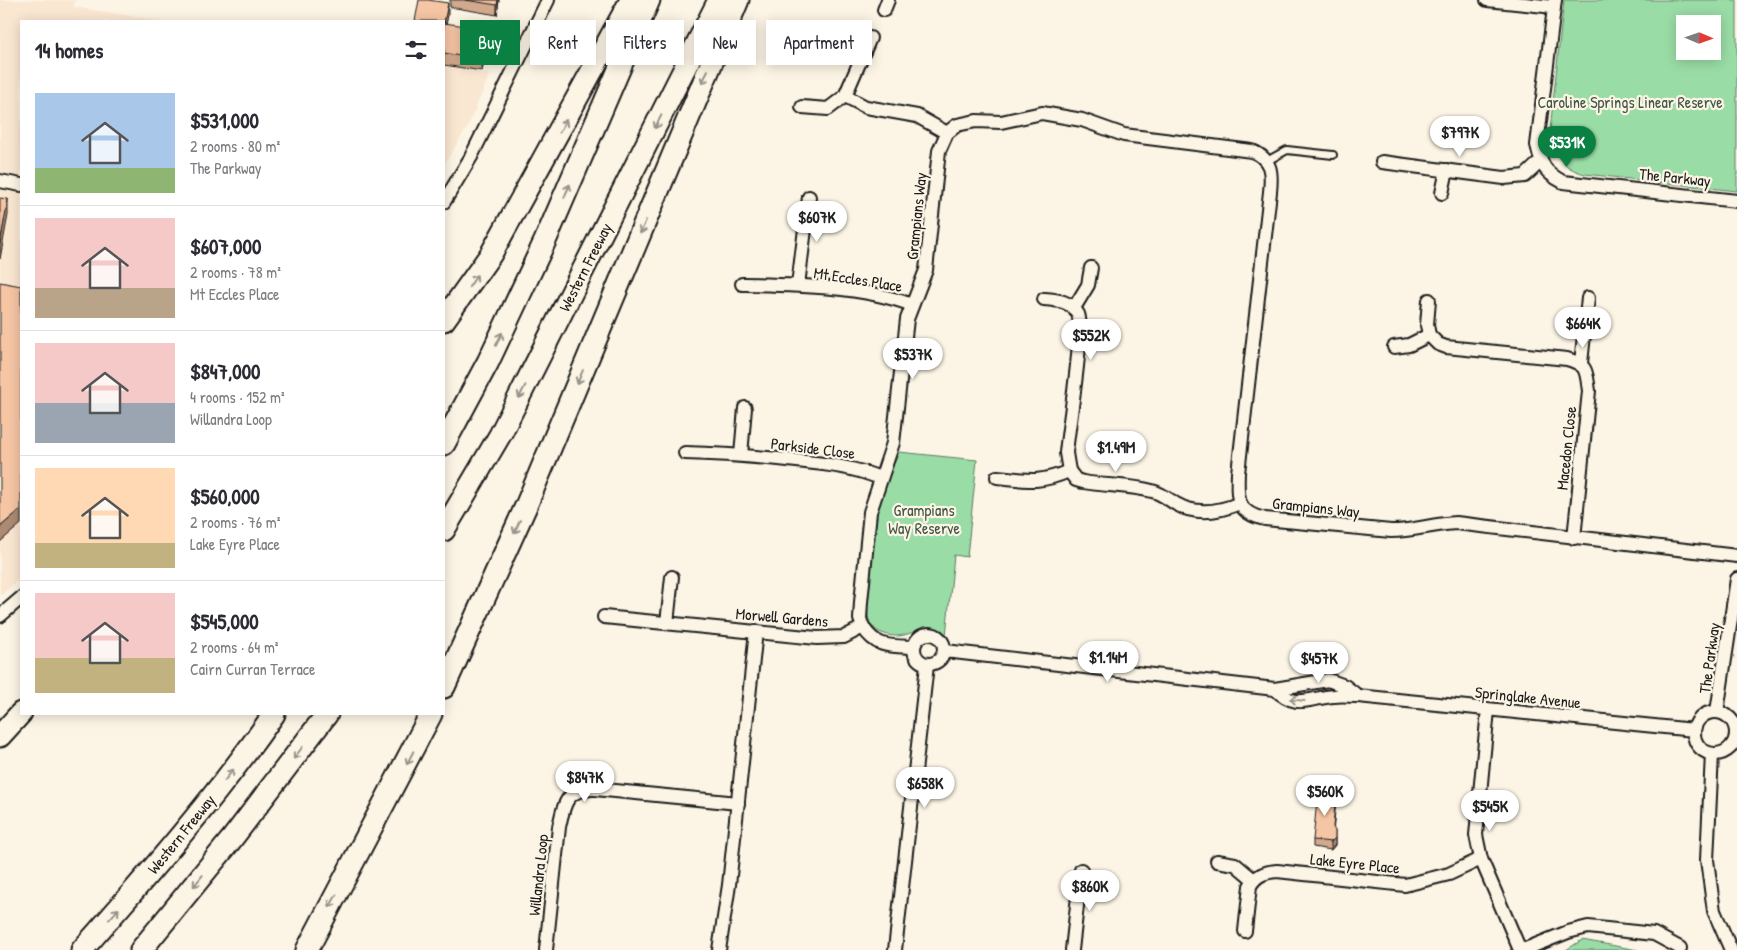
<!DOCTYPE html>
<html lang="en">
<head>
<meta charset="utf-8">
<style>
	:root { --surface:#fff; --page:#f2f2f3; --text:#2b2b33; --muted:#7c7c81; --line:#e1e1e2; --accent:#0b8043 }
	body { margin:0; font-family:"Patrick Hand",sans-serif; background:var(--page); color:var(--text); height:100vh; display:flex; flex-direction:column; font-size:19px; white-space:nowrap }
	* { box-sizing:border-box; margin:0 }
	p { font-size:16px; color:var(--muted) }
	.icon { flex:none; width:28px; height:28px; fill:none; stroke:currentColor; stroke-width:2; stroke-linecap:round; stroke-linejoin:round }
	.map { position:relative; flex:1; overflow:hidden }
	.side { position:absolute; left:20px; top:20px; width:425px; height:695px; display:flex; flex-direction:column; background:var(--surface); border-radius:0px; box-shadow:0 2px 12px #0003 }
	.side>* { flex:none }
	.banner { position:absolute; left:460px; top:20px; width:475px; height:45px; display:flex; gap:10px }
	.needle { width:32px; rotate:92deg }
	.fabs { position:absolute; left:1676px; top:15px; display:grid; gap:10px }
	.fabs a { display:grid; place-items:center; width:45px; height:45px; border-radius:0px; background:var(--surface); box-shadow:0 2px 12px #0003; font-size:25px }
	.price { position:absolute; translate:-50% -42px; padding:0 11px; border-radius:18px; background:#fff; color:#222; font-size:16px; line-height:32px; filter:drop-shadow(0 1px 2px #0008) }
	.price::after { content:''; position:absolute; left:50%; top:30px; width:15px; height:11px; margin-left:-8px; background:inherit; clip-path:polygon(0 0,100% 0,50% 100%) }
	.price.active { background:var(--accent); color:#fff }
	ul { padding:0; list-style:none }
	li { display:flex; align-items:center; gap:15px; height:125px; padding:0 15px }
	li+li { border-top:1px solid var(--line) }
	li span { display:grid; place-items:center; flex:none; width:140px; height:100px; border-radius:0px; color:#555 }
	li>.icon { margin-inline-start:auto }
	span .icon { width:60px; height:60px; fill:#fffc; stroke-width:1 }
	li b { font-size:21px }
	h2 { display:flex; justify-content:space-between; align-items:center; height:60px; padding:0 15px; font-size:21px }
	.chip { padding:0 18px; border-radius:0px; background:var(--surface); box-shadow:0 2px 12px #0003; font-size:18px; line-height:45px }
	.chip.active { background:var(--accent); color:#fff }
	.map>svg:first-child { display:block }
	.built { fill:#fae7d2 }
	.green { fill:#9adca6; stroke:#5b7c61; fill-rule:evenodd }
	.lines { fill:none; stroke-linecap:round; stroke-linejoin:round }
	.service-casing { stroke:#1c1c1c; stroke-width:10 }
	.minor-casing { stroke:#1c1c1c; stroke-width:16 }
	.motorway-casing { stroke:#1c1c1c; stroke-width:25 }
	.service { stroke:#fcf5e5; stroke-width:6 }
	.minor { stroke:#fcf5e5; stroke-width:12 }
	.motorway { stroke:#fcf5e5; stroke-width:21 }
	.wall { fill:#d3a98d; stroke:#1c1c1c }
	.shaded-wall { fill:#ac8a73; stroke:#1c1c1c }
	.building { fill:#f5c5a4; stroke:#1c1c1c }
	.oneway { stroke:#97938b }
	.labels { text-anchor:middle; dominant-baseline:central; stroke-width:4.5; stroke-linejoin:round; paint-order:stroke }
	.park-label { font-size:16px; fill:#425645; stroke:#fcf5e5 }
	.street-label { font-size:16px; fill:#1c1c1c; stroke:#fcf5e5 }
</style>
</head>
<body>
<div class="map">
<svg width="1737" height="950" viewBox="0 0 1737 950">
	<rect width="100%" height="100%" fill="#fcf5e5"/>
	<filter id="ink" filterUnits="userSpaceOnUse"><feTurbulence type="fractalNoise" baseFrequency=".02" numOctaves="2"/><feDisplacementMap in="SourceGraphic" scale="10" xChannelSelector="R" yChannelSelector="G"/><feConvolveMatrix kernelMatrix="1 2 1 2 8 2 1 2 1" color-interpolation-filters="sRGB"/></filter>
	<g filter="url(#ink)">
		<!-- built -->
		<g class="built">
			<polygon points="0,0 75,0 74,7 164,21 21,21 21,578 0,596"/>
			<polygon points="444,66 490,74 468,126 444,165"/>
		</g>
		<!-- green -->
		<g class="green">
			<path d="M1564,0H1737V191L1585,174C1562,168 1551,154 1550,130ZM1685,24H1712V51H1685Z"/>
			<path d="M899,452L977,460L967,557L954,555L946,636C919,616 911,645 882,633C876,631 871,626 869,620C863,604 875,517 880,498C884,482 893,468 899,452Z"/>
			<polygon points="1582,940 1638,950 1566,950"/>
		</g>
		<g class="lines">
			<defs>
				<polyline id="service" points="1267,161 1287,150 1333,155"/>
				<g id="minor">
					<polyline points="1487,0 1554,7"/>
					<path d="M1555,0L1537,145C1542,166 1544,172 1563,182L1737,201"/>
					<polyline points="884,10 888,0"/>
					<polyline points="845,96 870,38"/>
					<polyline points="802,107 828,109 845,96 866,107 917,116 947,133"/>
					<polyline points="1382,162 1504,178 1525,176 1541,161"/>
					<polyline points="0,181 21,185"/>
					<polyline points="1442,193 1447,170"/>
					<polyline points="444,202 471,157 548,0"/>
					<path d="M742,284C795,285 863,286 912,305"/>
					<polyline points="798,285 809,197"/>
					<path d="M1044,299C1057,300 1071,301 1078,314C1085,330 1068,429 1066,453L1069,471"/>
					<polyline points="1429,300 1427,325 1429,335"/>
					<polyline points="1074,308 1088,285 1091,268"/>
					<path d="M1394,347L1409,345L1429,335L1438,344L1446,347L1567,359C1588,365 1586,371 1589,391L1574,538"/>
					<polyline points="1581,363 1588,298"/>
					<path d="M685,453C723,454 760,457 797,461C826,464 853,467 880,478"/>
					<polyline points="741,455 745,408"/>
					<path d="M997,477C1028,480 1039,484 1069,471L1076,480L1083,482C1105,486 1130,485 1152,491C1161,493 1168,499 1176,504C1197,516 1219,512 1240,503"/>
					<polyline points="0,616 21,598"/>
					<path d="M604,617L817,638L844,637L863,627C876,648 890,646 914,647"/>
					<polyline points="667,623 672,577"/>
					<path d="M863,627L860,619L861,602L870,512L893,443L907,319L926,270L939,151L947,133L957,125L976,121L1001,122L1042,113L1082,120L1124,135L1252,151C1272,159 1272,173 1270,192L1238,473C1237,498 1236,513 1265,519L1391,531C1413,531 1433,524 1456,523L1737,556"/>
					<circle cx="929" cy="649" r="15"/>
					<polyline points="945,651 1275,689 1328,680 1345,686 1358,696"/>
					<path d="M1275,689C1297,710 1308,698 1334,696C1342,695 1350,696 1358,696L1694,730"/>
					<polyline points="1488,710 1476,835 1481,859 1520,950"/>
					<polyline points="1717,712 1737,579"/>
					<circle cx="1715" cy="733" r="21"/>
					<polyline points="1712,754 1707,860 1714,911 1731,950"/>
					<polyline points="1217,861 1235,864 1254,880"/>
					<path d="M1245,931L1250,886C1256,875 1265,872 1277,871L1405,885L1449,874L1481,859"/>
					<path d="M546,950L559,827C564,803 567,788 595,789L738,803"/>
					<polyline points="719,950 729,885 756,631"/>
					<polyline points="895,950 927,665"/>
					<polyline points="1072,950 1081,870"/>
					<polyline points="1523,950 1568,932 1588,927 1654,934 1680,948"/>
				</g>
				<g id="motorway">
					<polyline points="444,320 491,254 631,0"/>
					<polyline points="444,444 488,362 545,241 649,0"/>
					<polyline points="444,530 500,435 719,0"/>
					<polyline points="444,687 526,506 738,0"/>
					<polyline points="0,736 21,713"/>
					<path d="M82,950C149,874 216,797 274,714"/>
					<polyline points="141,950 231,840 327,714"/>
					<polyline points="307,950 431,714"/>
				</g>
			</defs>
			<!-- service casing -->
			<use href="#service" class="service-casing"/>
			<!-- minor casing -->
			<use href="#minor" class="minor-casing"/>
			<!-- motorway casing -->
			<use href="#motorway" class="motorway-casing"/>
			<!-- service -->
			<use href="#service" class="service"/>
			<!-- minor -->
			<use href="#minor" class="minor"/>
			<!-- motorway -->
			<use href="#motorway" class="motorway"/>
		</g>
		<!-- wall -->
		<g class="wall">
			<polygon points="450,0 499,0 497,15 450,7"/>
			<polygon points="448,15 446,23 488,41 482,71 444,65 444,21"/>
			<polygon points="1336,799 1333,828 1335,839 1335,845 1331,850 1313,847 1313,840"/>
		</g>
		<!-- shaded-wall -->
		<g class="shaded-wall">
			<polygon points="498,0 499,0 497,15 497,5"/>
			<polygon points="448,3 448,15 444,34 444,23"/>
			<polygon points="488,29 488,41 482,71 482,60"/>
			<polygon points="8,199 8,215 0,259 0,244"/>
			<polygon points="21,509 21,524 0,542 0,527"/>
			<polygon points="1336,792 1336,799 1333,834 1333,827"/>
			<polygon points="1335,831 1335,845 1331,850 1331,842"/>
		</g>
		<!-- building -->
		<g class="building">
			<polygon points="419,0 428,0 448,3 444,23 488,29 482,60 444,53 444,21 415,21"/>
			<polygon points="465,0 498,0 497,5"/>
			<polygon points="0,198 8,199 0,244"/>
			<polygon points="0,282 21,286 21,509 0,527"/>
			<polygon points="1318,790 1336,792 1333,827 1335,831 1335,838 1331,842 1313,840"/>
		</g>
		<!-- one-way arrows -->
		<defs><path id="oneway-shaft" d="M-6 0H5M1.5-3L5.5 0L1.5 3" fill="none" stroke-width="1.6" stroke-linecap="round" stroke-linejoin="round" transform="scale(1.25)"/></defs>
		<g class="oneway">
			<use href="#oneway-shaft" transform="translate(705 77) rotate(113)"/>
			<use href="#oneway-shaft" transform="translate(658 122) rotate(117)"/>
			<use href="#oneway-shaft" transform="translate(563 126) rotate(-61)"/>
			<use href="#oneway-shaft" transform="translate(567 191) rotate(-67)"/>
			<use href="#oneway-shaft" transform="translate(643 227) rotate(113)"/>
			<use href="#oneway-shaft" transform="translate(473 281) rotate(-56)"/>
			<use href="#oneway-shaft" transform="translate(499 339) rotate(-65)"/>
			<use href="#oneway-shaft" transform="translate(580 377) rotate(113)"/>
			<use href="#oneway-shaft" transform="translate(522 392) rotate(117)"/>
			<use href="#oneway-shaft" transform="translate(517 527) rotate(114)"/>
			<use href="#oneway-shaft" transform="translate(1297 700) rotate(-172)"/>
			<use href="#oneway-shaft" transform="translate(298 753) rotate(127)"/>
			<use href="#oneway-shaft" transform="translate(410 758) rotate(117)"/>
			<use href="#oneway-shaft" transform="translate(229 775) rotate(-51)"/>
			<use href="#oneway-shaft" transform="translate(198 881) rotate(129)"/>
			<use href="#oneway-shaft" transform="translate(333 901) rotate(119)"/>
			<use href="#oneway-shaft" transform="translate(114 914) rotate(-48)"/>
		</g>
	</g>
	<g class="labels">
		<!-- park labels -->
		<g class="park-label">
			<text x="1630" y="102">Caroline Springs Linear Reserve</text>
			<text x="924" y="510">Grampians<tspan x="924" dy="18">Way Reserve</tspan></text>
		</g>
		<!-- street labels -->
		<g class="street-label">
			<text transform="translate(1675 177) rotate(6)">The Parkway</text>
			<text transform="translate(916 216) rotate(-84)">Grampians Way</text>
			<text transform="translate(585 267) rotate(-63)">Western Freeway</text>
			<text transform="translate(858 279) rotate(9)">Mt Eccles Place</text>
			<text transform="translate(813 448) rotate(7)">Parkside Close</text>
			<text transform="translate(1566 448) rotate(-84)">Macedon Close</text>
			<text transform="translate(1316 507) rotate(6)">Grampians Way</text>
			<text transform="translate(782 617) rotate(5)">Morwell Gardens</text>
			<text transform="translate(1709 658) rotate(-82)">The Parkway</text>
			<text transform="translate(1528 697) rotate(6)">Springlake Avenue</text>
			<text transform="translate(181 834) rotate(-51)">Western Freeway</text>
			<text transform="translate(1355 863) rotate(6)">Lake Eyre Place</text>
			<text transform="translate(538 875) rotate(-84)">Willandra Loop</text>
		</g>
	</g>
</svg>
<div class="fabs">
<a><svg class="needle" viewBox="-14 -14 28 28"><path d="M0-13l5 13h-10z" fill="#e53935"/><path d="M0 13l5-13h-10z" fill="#7c7c81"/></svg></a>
</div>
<b class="price" style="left:1460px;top:158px">$797K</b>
<b class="price active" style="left:1567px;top:168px">$531K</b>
<b class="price" style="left:817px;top:243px">$607K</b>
<b class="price" style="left:1583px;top:349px">$664K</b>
<b class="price" style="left:1091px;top:361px">$552K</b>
<b class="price" style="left:913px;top:380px">$537K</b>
<b class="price" style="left:1116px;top:473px">$1.49M</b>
<b class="price" style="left:1108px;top:683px">$1.14M</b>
<b class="price" style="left:1319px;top:684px">$457K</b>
<b class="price" style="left:585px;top:803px">$847K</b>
<b class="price" style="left:925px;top:809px">$658K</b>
<b class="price" style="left:1325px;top:817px">$560K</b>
<b class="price" style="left:1490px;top:832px">$545K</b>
<b class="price" style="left:1090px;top:912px">$860K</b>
<div class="banner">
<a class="chip active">Buy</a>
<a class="chip">Rent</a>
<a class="chip">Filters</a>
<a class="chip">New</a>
<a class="chip">Apartment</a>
</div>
<section class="side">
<h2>14 homes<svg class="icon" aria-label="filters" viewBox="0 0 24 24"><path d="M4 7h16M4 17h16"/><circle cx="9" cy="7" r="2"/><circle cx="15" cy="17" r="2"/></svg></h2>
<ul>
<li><span style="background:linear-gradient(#a9c7e8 75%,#8fb573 0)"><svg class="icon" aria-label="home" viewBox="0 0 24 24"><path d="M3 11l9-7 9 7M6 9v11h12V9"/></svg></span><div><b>$531,000</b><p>2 rooms · 80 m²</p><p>The Parkway</p></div></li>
<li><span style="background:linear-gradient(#f6c9c9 70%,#b9a48a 0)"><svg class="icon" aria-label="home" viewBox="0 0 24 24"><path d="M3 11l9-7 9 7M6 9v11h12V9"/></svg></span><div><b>$607,000</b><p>2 rooms · 78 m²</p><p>Mt Eccles Place</p></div></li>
<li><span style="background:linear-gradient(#f6c9c9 60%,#9aa5b1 0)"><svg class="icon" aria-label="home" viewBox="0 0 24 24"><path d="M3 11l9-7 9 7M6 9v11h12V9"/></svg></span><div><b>$847,000</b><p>4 rooms · 152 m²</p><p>Willandra Loop</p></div></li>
<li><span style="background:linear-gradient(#ffd9b3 75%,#c2b280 0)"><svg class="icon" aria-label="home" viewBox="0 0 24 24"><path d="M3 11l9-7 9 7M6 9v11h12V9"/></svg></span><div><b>$560,000</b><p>2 rooms · 76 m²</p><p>Lake Eyre Place</p></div></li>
<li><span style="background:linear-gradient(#f6c9c9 65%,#c2b280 0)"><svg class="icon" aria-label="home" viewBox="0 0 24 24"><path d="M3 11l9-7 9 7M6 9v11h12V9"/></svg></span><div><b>$545,000</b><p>2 rooms · 64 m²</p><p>Cairn Curran Terrace</p></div></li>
</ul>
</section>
</div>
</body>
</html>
